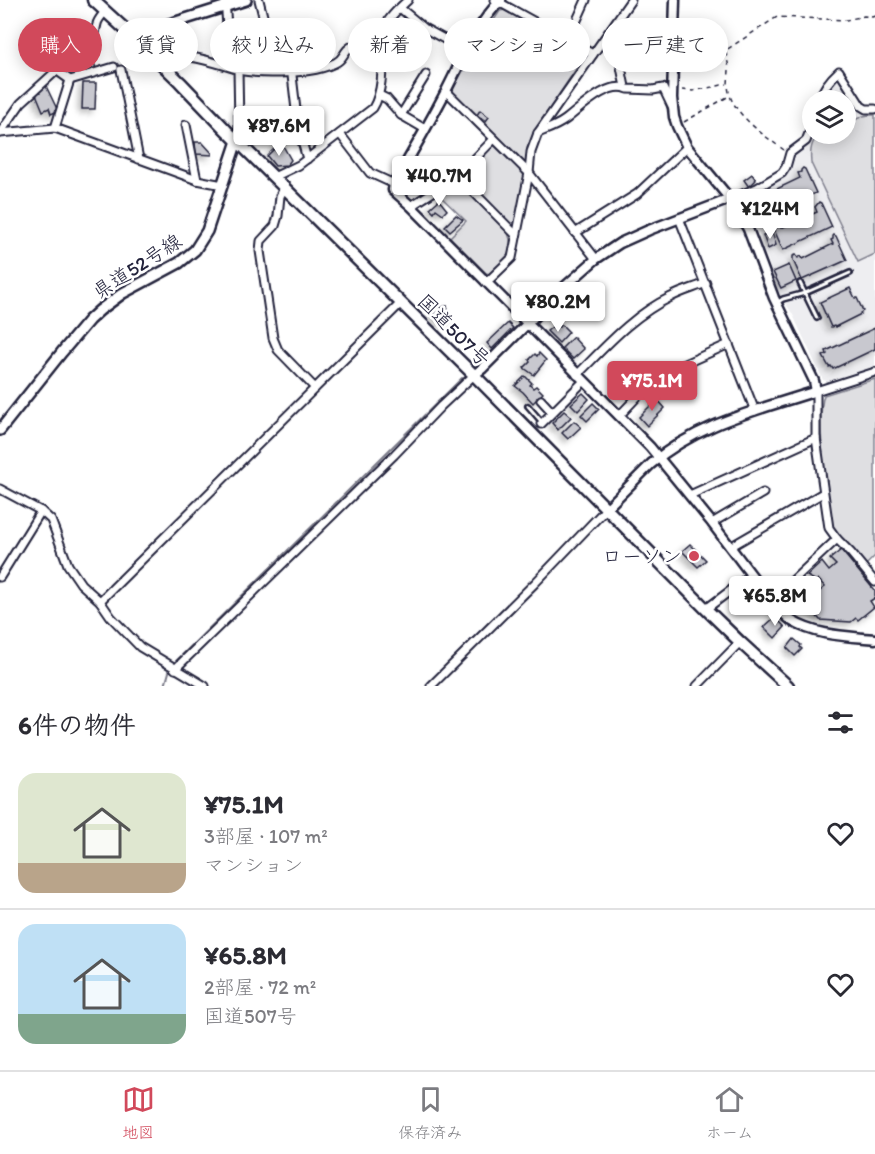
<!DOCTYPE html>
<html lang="ja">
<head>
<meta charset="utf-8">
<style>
	:root { --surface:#fff; --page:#f2f2f3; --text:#2b2b33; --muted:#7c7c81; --line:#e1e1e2; --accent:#d1495b }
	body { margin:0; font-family:Itim,"Klee One",sans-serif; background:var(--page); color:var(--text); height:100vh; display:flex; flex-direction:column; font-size:22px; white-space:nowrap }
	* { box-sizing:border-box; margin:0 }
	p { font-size:20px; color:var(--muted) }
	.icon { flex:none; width:33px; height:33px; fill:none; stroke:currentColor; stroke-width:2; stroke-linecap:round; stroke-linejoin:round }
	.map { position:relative; height:686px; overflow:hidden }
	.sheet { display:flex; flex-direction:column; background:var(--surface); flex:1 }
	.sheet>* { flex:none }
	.banner { position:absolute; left:18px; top:18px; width:840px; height:54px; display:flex; gap:12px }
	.tools { position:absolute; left:802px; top:90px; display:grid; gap:12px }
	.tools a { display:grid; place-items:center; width:54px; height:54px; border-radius:50%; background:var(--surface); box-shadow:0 3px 15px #0003; font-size:30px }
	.price { position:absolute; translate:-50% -51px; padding:0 14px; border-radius:6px; background:#fff; color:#222; font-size:20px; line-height:39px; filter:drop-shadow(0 2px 3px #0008) }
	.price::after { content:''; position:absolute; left:50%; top:36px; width:18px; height:14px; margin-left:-9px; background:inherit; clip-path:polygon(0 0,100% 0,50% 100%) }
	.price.on { background:var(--accent); color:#fff }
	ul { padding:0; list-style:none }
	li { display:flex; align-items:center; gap:18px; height:150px; padding:0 18px }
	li+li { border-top:2px solid var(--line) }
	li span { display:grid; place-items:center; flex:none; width:168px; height:120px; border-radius:18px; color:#555 }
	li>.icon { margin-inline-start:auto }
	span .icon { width:72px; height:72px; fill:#fffc; stroke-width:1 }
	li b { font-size:26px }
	h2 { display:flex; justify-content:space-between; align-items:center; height:72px; padding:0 18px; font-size:26px }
	.pill { padding:0 21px; border-radius:27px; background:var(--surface); box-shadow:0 3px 15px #0003; font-size:21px; line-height:54px }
	.pill.on { background:var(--accent); color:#fff }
	.tab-bar { display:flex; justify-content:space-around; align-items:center; height:84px; border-top:2px solid var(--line); background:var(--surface); font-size:16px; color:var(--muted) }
	.tab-bar a { display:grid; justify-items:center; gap:3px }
	.tab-bar .on { color:var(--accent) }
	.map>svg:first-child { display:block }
	.built { fill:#eeeef1 }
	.green { fill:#dfdfe2; stroke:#80808e; stroke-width:1.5 }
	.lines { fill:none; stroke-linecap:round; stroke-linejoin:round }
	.stream { stroke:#7a7a88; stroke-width:2 }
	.building { fill:#c8c8cf; stroke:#22223b; stroke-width:1.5; filter:url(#shadow) }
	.service-casing { stroke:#22223b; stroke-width:8 }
	.minor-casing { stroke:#22223b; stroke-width:11 }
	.tertiary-casing { stroke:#22223b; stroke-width:13 }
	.secondary-casing { stroke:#22223b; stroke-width:14 }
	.trunk-casing { stroke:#22223b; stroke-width:15 }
	.path { stroke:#22223b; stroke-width:1.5; stroke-dasharray:4.5 4.5; stroke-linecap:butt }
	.service { stroke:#fff; stroke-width:3 }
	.minor { stroke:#fff; stroke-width:7 }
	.tertiary { stroke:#fff; stroke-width:8 }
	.secondary { stroke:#fff; stroke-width:9 }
	.trunk { stroke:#fff; stroke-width:10 }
	.poi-dot { fill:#d1495b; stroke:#fff; stroke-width:2 }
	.labels { text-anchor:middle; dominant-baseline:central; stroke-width:5; stroke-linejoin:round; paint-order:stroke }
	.street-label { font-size:20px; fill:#22223b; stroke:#fff }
	.poi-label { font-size:20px; fill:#22223b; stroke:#fff; text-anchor:end }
</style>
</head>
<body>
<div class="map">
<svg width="875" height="686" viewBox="0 0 875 686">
	<defs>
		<filter id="shadow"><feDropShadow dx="-3.5" dy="3.5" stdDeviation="3" flood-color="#0004"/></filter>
	</defs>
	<rect width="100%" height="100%" fill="#fff"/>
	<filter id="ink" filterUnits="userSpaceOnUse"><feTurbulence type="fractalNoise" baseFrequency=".0167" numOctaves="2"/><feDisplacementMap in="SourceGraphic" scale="12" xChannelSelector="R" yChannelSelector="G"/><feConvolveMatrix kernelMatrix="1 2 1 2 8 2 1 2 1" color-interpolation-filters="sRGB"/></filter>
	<g filter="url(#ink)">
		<!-- built -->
		<polygon class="built" points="836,78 839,78 842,81 857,106 861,110 875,111 875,366 828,381 823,380 793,315 778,291 761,239 754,223 741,200 742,197 783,176 792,158 806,145 813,133 846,134 846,100 822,100 825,92"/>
		<!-- green -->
		<g class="green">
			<polygon points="505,10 582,54 580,63 535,130 527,148 526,165 453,94 453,89 478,44 500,11"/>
			<path d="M870,115H875V254L858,262L811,163C808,133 821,134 846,134V124L863,116Z"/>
			<polygon points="492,145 496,145 522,171 524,176 516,222 509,224 463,177 463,175"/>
			<path d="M455,183H459L508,233C516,253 503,261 490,274L486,273L450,237L466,221L438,194Z"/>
			<path d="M875,379V556L866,565L833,528L831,524C827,490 821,457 821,423C821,414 821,404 824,395Z"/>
		</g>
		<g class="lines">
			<!-- stream -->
			<polyline class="stream" points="165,686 169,672 176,661 462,378"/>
		</g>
		<!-- building -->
		<g class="building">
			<polygon points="66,34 72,39 75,36 77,39 75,41 77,43 71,49 70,47 61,56 53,48 58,43 56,40 60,37 61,38"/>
			<polygon points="93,59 96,69 77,75 74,67 85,64 84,62"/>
			<polygon points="83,83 96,83 95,109 82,109"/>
			<polygon points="45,84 58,111 51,114 49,108 43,111 36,94"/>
			<polygon points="480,110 489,117 486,121 477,115"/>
			<polygon points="195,142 202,142 212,153 212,155 196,154"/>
			<polygon points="282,144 291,160 287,165 275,166 267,156 274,149 276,150 280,146 279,145"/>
			<polygon points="803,168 805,169 816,193 761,218 751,195 753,194 756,195 758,198 800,178 798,173 801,172 801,170"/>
			<polygon points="752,174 756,180 749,187 744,180"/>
			<polygon points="439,200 447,210 443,214 436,209 434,212 430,208"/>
			<polygon points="819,202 821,203 832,227 783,250 772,225 774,223 778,227 780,226 781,228 817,212 815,207"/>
			<polygon points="456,215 463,220 450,231 445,226"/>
			<polygon points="772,232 776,245 768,249 763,235"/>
			<polygon points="834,235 836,236 847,260 802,280 793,260 793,256 796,255 798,258 801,256 803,259 833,244 831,240 833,239 833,236"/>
			<polygon points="789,265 796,281 781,288 773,272"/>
			<polygon points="850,288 855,298 857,298 863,311 860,313 861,314 835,327 834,326 831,327 820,302"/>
			<polygon points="447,306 450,322 440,324 439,319 436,320 435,316 433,316 432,309"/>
			<polygon points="508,323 513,328 492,349 487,343"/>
			<polygon points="556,324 559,327 562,325 569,332 559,343 547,331"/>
			<polygon points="875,328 875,349 833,369 831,366 829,367 823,356 827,354 826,351"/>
			<polygon points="573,337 584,349 573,359 562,348"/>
			<polygon points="539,353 546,360 534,375 524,368 530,362 529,360 535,354 537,356"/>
			<polygon points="525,376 532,383 530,385 533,388 536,386 543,393 533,403 523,392 515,386"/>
			<polygon points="583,393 589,399 578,411 571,404"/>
			<polygon points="657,399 665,408 647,426 639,417"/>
			<polygon points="593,403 599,409 587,421 581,415"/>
			<polygon points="564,411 571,417 558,430 552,423"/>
			<polygon points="574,421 581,427 568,439 562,433"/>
			<polygon points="690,544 706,560 698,567 682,551"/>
			<polygon points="841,550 875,591 875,598 870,601 874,607 858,620 856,618 851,622 820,620 810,608 815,595 825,587 818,579 816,581 807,576 822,562 829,571 836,565 830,559"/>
			<polygon points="790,588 805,604 796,613 791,608 788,609 782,603 784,600 781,597"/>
			<polygon points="775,617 785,627 775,638 764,627"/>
			<polygon points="794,639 801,645 800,647 802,649 795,656 787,648"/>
		</g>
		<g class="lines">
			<defs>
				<g id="service">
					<polyline points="800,283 817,318"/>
					<polyline points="778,302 783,299 805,293 850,273"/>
					<polyline points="528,406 541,421"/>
				</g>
				<g id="minor">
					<polyline points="225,0 230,66"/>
					<polyline points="259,0 263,16 291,67 298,127 307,159"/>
					<polyline points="495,0 593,54"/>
					<polyline points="400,8 424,28 466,51"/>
					<polyline points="613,27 625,87"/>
					<polyline points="568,40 586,0"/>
					<path d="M160,62C185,48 218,65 244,71C256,73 269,73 281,73C300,72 318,71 335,63C342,60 342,56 347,50C353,44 372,35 380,37"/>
					<polyline points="56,70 70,80"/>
					<polyline points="121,70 139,159"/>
					<polyline points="70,80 114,67"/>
					<polyline points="446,91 529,173 596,259"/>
					<polyline points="379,95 387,99 401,115 425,129"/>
					<path d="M819,100C823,88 829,80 839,71L861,106L866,109H875"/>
					<polyline points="401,115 426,75"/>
					<polyline points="186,125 197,180"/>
					<polyline points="55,128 70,80"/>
					<polyline points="0,133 55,128 197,180 223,185"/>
					<path d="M0,133L21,103L78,51C96,47 93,40 97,24C98,19 103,15 105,11"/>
					<path d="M538,133C548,129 557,126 565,120C580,109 607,80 628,89L653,90L663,88L672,107"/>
					<polyline points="340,134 370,173 394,184"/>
					<polyline points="237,141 239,127 238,69"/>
					<polyline points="458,176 516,235"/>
					<path d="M274,177L299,165L373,108C384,90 382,63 382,42C378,27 397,10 408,0"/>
					<polyline points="285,187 280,196 278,216 275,226 261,241 260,251 273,338 278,350 315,388"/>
					<polyline points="730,199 757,188 782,173 786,167 790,153 806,141 813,123"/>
					<polyline points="411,206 458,176 494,139"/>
					<polyline points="679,218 755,411"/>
					<polyline points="575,233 637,194 687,147"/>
					<polyline points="486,283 512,258 529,173 531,152 538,133 631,0"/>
					<polyline points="875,372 816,391 816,438 829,528 837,539 851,553 875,582"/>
					<path d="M577,375C606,346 633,315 671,297C682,291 694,288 706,283"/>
					<polyline points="541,400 552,412"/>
					<polyline points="619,416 638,396 671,370 729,344"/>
					<polyline points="541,424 584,381"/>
					<polyline points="0,489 41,511 51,520 68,565 81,584 100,601 111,617 140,647 205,686"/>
					<polyline points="690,495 816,438"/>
					<polyline points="712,523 763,493"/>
					<polyline points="730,547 823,493"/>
					<polyline points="0,577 41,511"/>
					<polyline points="100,601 401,303"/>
					<polyline points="771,601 837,539"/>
					<polyline points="706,609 751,575"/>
					<polyline points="175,669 394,455 441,406 474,375"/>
					<polyline points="431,686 535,583 606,509"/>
					<polyline points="697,686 740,642"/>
				</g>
				<g id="tertiary">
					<path d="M501,0C476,25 462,60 446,91C430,122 412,153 394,184L393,190L411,206L650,447L712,523L771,601C778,608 784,615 792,621C817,636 847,636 875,639"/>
					<polyline points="474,375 483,368 562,289 596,259 620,243 649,230 730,199"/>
					<path d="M606,509L651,464C698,423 759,410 816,391L814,381L774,298L748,229L730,199L687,147L677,126L674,117L672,98L675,0"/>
				</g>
				<g id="secondary">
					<polyline points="138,41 145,33 157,28 246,0"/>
					<polyline points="0,430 62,352 89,320 100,310 123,293 179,263 195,250 207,231 237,141"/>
				</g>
				<polyline id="trunk" points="93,0 138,41 180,82 227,131 474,375 706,609 740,642 788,686"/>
			</defs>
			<!-- service casing -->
			<use href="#service" class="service-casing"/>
			<!-- minor casing -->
			<use href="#minor" class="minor-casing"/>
			<!-- tertiary casing -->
			<use href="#tertiary" class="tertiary-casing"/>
			<!-- secondary casing -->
			<use href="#secondary" class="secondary-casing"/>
			<!-- trunk casing -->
			<use href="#trunk" class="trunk-casing"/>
			<!-- path -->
			<g class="path">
				<polyline points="682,90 693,91 727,84"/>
				<polyline points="684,122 729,96"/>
				<path d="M784,150C766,137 734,115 729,92C727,84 729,76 729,68C728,62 726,56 726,50L777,17L846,20L864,16L872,17L875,16"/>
			</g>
			<!-- service -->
			<use href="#service" class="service"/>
			<!-- minor -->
			<use href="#minor" class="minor"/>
			<!-- tertiary -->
			<use href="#tertiary" class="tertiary"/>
			<!-- secondary -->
			<use href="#secondary" class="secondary"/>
			<!-- trunk -->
			<use href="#trunk" class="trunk"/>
		</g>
	</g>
	<!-- markers -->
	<circle class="poi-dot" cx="694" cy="556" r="6"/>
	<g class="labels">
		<!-- street labels -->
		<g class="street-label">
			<text transform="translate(137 266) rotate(-33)">県道52号線</text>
			<text transform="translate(454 330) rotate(45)">国道507号</text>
		</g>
		<!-- poi labels -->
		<g class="poi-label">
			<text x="682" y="556">ローソン</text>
		</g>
	</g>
</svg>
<div class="tools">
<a><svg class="icon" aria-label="layers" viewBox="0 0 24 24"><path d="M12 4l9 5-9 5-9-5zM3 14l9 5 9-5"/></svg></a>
</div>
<b class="price" style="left:279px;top:157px">¥87.6M</b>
<b class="price" style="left:439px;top:207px">¥40.7M</b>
<b class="price" style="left:770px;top:240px">¥124M</b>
<b class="price" style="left:558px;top:333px">¥80.2M</b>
<b class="price on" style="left:652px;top:412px">¥75.1M</b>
<b class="price" style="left:775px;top:627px">¥65.8M</b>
<div class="banner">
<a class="pill on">購入</a>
<a class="pill">賃貸</a>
<a class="pill">絞り込み</a>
<a class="pill">新着</a>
<a class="pill">マンション</a>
<a class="pill">一戸建て</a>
</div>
</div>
<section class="sheet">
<h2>6件の物件<svg class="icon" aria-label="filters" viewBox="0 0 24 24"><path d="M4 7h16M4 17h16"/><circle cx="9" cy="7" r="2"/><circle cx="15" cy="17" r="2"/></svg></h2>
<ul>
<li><span style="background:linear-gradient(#dfe7d0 75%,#b9a48a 0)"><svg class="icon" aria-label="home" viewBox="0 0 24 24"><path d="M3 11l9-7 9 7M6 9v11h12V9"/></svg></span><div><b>¥75.1M</b><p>3部屋 · 107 m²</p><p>マンション</p></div><svg class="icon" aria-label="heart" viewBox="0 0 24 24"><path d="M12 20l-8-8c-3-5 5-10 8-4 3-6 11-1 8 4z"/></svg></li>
<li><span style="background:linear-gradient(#bfe0f5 75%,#7fa58c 0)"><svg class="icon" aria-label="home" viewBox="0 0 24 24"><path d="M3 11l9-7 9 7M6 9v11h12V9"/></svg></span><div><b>¥65.8M</b><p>2部屋 · 72 m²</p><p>国道507号</p></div><svg class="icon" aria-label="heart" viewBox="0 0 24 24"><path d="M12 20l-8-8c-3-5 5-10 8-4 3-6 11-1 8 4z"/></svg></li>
</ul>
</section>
<nav class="tab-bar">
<a class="on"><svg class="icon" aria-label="map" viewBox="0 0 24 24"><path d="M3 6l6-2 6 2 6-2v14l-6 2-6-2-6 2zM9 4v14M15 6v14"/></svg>地図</a>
<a><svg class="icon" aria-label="saved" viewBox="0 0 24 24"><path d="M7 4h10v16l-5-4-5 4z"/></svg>保存済み</a>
<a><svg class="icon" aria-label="home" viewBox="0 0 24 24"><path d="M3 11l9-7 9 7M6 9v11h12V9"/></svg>ホーム</a>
</nav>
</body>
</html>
